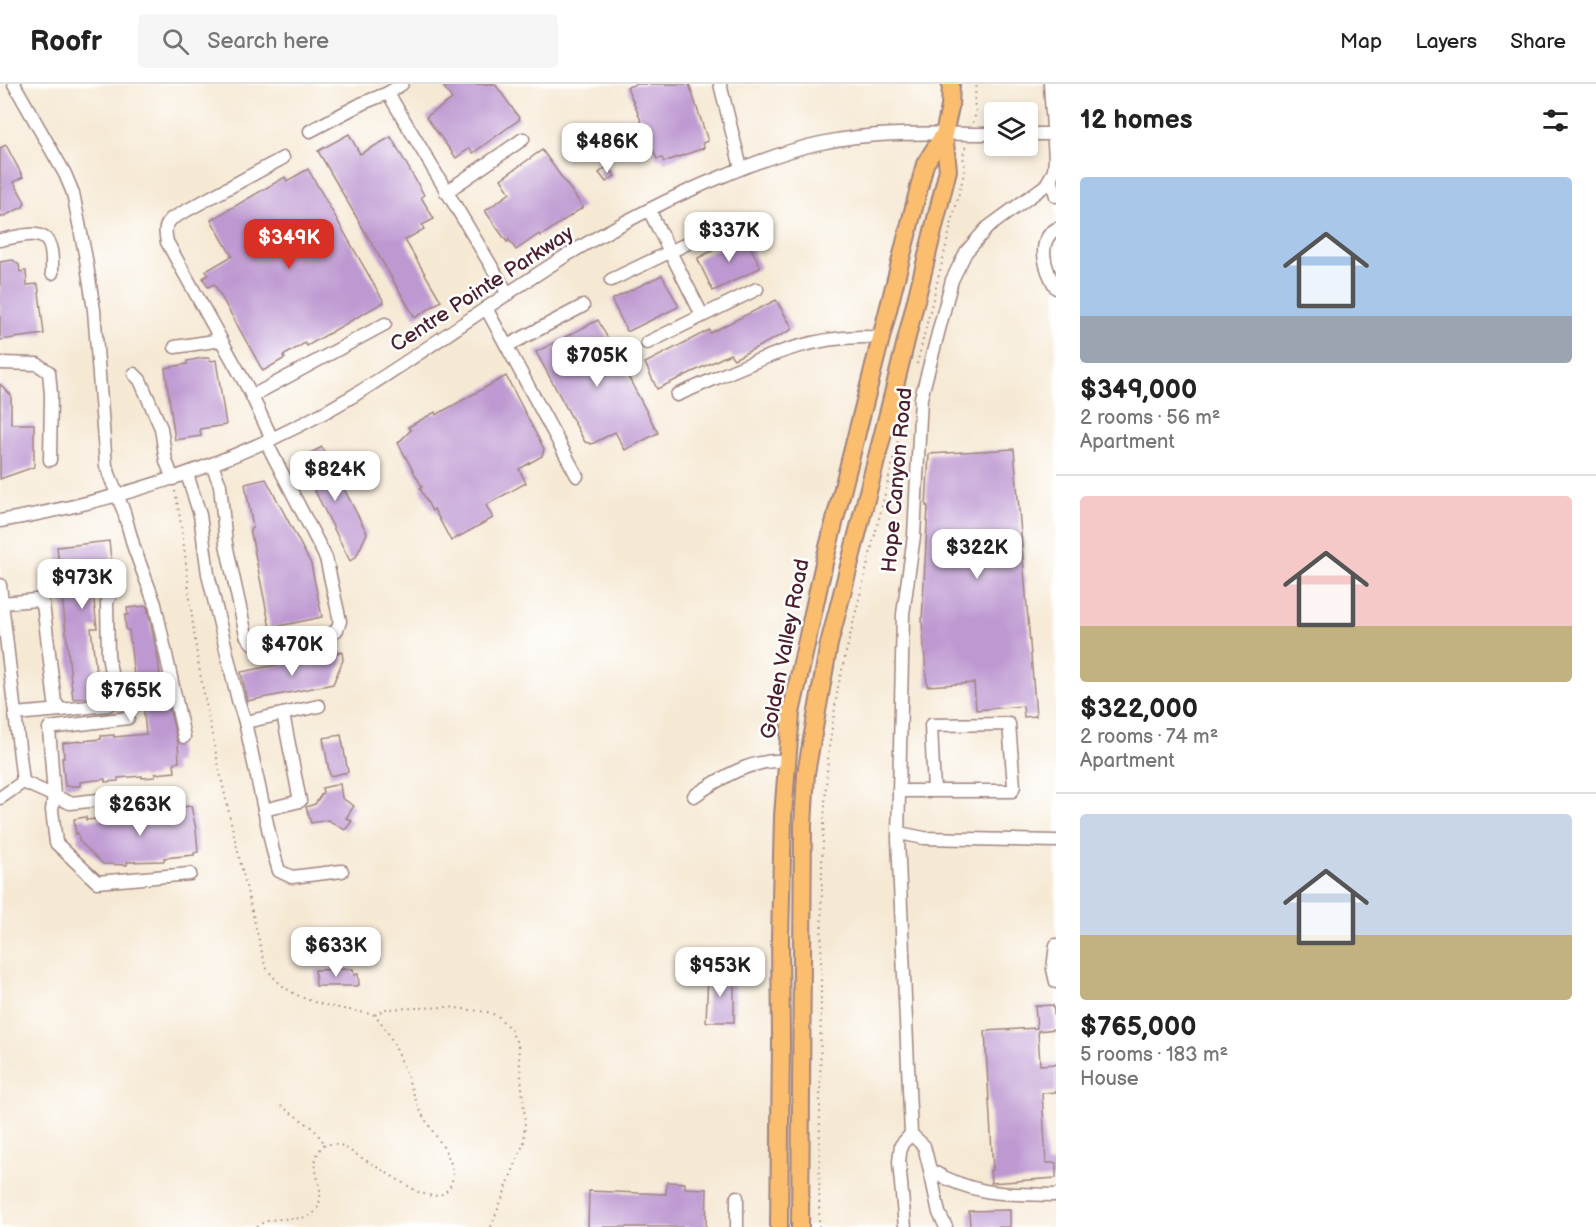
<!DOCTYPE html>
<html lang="en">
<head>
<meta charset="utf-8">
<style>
	:root { --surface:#fff; --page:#f6f6f6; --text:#222; --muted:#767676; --line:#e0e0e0; --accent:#d93025 }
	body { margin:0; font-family:"Balsamiq Sans",sans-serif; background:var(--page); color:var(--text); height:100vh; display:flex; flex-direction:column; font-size:22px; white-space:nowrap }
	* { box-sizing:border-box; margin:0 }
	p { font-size:20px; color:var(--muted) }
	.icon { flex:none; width:33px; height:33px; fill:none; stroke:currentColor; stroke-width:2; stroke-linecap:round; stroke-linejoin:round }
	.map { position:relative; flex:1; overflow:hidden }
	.sheet { display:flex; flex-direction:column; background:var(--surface); width:540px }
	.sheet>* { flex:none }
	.buttons { position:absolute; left:984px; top:18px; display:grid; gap:12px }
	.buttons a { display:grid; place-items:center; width:54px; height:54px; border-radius:6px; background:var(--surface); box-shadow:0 3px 9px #0003; font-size:30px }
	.price { position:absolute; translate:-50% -51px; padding:0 14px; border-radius:12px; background:#fff; color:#222; font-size:20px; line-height:39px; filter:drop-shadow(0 2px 3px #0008) }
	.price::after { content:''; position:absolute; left:50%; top:36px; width:18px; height:14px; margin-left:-9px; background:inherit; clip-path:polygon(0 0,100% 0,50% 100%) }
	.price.on { background:var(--accent); color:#fff }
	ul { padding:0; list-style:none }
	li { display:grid; align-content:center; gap:12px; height:318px; padding:0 24px }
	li+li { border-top:2px solid var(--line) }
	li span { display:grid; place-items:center; height:186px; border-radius:6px; color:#555 }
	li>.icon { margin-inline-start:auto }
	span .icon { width:108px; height:108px; fill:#fffc; stroke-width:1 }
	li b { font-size:26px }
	h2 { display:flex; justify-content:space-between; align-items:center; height:72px; padding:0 24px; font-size:26px }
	header { display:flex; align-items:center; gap:36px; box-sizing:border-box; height:84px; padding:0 30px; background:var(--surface); border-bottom:2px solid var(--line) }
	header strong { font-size:28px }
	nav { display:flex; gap:33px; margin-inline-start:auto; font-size:21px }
	.search { width:420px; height:54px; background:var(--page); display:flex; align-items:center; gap:15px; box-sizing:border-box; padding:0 21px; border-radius:6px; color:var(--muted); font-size:22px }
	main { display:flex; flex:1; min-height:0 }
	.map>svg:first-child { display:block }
	.building { fill:#be99d1 }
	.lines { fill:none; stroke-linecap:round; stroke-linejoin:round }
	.minor-casing { stroke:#a08480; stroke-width:15 }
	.major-casing { stroke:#a08480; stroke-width:20 }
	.path { stroke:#a08480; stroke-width:2; stroke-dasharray:1.5 4.5; stroke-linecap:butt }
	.minor { stroke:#fff; stroke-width:12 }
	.major { stroke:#fbbe6e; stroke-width:16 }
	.labels { text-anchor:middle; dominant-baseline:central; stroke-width:5; stroke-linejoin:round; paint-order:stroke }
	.street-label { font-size:21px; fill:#4a1f2b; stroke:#fff }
</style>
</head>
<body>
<header>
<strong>Roofr</strong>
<div class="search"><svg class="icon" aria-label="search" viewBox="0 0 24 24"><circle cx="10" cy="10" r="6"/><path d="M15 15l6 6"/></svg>Search here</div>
<nav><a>Map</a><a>Layers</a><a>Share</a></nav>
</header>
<main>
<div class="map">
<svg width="1056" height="1143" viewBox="0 0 1056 1143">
	<rect width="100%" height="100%" fill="#fff"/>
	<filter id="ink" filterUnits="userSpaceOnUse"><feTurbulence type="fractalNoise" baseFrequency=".0167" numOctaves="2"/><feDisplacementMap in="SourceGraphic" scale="12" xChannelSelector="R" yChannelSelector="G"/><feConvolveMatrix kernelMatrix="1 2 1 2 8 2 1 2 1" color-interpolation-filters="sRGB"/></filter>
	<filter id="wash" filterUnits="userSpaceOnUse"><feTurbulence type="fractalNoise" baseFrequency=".008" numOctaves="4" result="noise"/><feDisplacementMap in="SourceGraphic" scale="24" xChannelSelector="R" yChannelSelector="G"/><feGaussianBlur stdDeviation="1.35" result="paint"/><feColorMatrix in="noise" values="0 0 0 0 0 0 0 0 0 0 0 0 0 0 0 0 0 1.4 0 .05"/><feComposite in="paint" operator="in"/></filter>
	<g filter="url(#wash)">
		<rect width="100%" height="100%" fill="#f6e9d4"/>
		<g id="blocks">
			<!-- building -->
			<g class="building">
				<polygon points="442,0 495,0 520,35 473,69 470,64 456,74 426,33 452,15"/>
				<polygon points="637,0 689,0 708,57 703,59 704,64 664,78 662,74 657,75 627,3"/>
				<polygon points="349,50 360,70 391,53 424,111 421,113 434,135 422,141 424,145 405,156 441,217 415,234 318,67"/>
				<polygon points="6,61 23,93 14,98 25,118 23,123 0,134 0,64"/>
				<polygon points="542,66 583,123 541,152 539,150 516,166 509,156 507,158 485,127 510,109 501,95"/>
				<polygon points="608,82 615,92 606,98 599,89"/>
				<polygon points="308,85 384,218 307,262 305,259 283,272 285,274 263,287 214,200 208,203 203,194 208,191 206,187 232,172 211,136 285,93 287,97"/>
				<polygon points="743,151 745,152 760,182 760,184 713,207 698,176 698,174"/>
				<polygon points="13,176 19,181 20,188 26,187 27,201 38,200 44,250 0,256 0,178"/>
				<polygon points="662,191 678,221 678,223 629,247 627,247 612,217 613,215"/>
				<polygon points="776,216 792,243 791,246 734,275 730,270 657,305 645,279 709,246 710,249"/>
				<polygon points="598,236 658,349 625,366 615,348 592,360 585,358 536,268"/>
				<polygon points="202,274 210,274 210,277 216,276 226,341 200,345 201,352 175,356 165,284 187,280 187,277"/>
				<polygon points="506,292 544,365 542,372 519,385 526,399 486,421 493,434 451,457 434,425 432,427 420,404 422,403 398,359 411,346 408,343 435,328 436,331"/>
				<polygon points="0,300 11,311 11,340 34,340 34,383 0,395"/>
				<polygon points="322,363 367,449 356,473 350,477 299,375"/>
				<polygon points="1014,365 1036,632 1024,633 1023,622 976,626 974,599 927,602 922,537 928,422 926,422 929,370"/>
				<polygon points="266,395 311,480 322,533 270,544 250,445 253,444 245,400"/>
				<polygon points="109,457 112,484 96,486 98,509 93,509 97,544 91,544 99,613 73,615 57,463"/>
				<polygon points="147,522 158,575 164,625 169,624 178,659 179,678 174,679 175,688 155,690 155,693 142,694 142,692 118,694 118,697 105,698 105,695 80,698 80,702 65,702 62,674 64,674 63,659 101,655 101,652 114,651 114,653 146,650 143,621 134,622 133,612 136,611 129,546 126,546 125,531 128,531 127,524"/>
				<polygon points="342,568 343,576 333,600 247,617 241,588"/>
				<polygon points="341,651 348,688 330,692 323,654"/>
				<polygon points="340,700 342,714 354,722 346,734 352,737 345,746 328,736 311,739 306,723 315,720 323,708 322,704"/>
				<polygon points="191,722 196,745 198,768 194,769 194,771 164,774 164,777 127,778 127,781 103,780 79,757 78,749 76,750 74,735 86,733 86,736 109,734 109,731 122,730 122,732 145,730 145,727 158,726 158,729 182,726 181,723"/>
				<polygon points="353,885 354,891 358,890 359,901 357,902 316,902 315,886"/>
				<polygon points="708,889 734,889 734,938 706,938"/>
				<polygon points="1053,921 1056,945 1038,947 1040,981 1056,980 1056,1008 1042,1009 1046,1079 1056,1079 1056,1094 991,1099 990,1086 993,1086 985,947 1037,944 1035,922"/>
				<polygon points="667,1098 685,1099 685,1104 707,1105 706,1143 588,1143 589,1107 666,1110"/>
				<polygon points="1010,1126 1010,1143 970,1143 969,1127"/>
			</g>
		</g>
	</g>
	<g filter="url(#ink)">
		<use href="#blocks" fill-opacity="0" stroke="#a08480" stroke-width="1.5"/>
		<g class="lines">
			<defs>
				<g id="minor">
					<polyline points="14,0 65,90 73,109 86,175 94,226 106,382 124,428 134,464 155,520 184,653"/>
					<polyline points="720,0 741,84"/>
					<polyline points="388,9 508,210"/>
					<polyline points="310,47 363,19 388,9 402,0"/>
					<polyline points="1028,50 1056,50"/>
					<polyline points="1051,94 1056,112"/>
					<polyline points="446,108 523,55"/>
					<polyline points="649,126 702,231"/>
					<path d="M1056,145C1035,158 1046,187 1056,204"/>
					<path d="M0,156C14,154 42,143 49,160C53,168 52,181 52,189"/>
					<polyline points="611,196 728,140"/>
					<polyline points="486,224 577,392"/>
					<polyline points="647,259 757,205"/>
					<polyline points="507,262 583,222"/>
					<polyline points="175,263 221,256"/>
					<polyline points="0,279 37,280 49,288 51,310 50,376"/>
					<polyline points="134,290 140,296 161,344 166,377 173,395"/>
					<path d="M677,311C742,284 809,246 882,254"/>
					<polyline points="252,312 385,240"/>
					<path d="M272,355L250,308L167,158C165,148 164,143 171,135L283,74"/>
					<path d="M212,381L220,401L226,460L246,551C250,557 253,562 260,563C273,566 317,552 333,549L337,546L340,537L326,474L266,358"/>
					<polyline points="187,390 200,431 208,490 238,616 245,638 273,767 279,787 292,793 342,787"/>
					<path d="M0,437C124,416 244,377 353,312C426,267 495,216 567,171C617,141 669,114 723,92C754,79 787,66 821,59C878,46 936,50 994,50"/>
					<polyline points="0,501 23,698 0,714"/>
					<polyline points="2,519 36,516 43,520 55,618 61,626 108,621 115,612 108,571 107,519 116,495"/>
					<polyline points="15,630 61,626"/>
					<polyline points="128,634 49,644 54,712 52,726 56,759 97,798 190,790"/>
					<polyline points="245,638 319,622"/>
					<polyline points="23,698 70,719 176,708"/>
					<polyline points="899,707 1012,707 1014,702 1009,640 931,641 934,707"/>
					<path d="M694,712C722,693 751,675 786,677"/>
					<polyline points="264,726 300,717 283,630"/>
					<polyline points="899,749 924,754 1056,757"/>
					<polyline points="1056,861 1053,885 1056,898"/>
					<path d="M911,1050L924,1062L930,1086C976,1112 1005,1110 1056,1111"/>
					<polyline points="930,1086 939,1129 946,1143"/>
					<polyline points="737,1113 737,1143"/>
					<polyline points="905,1143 899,1078 901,1061 911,1050 898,755 903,530 914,452 921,314 952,196 966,168 987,144 1046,101 1054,87 1055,74 1050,0"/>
				</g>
				<g id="major">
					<polyline points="779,1143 781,956 780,854 783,732 791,629 824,479 925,80 944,50 950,23 951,0"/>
					<polyline points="800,1143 803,742 806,689 829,560 890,322 948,86 944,50"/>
				</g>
			</defs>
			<!-- minor casing -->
			<use href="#minor" class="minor-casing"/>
			<!-- major casing -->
			<use href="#major" class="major-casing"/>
			<!-- path -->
			<g class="path">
				<polyline points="973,39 976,28 974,17 977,0"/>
				<polyline points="917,280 965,85 963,72 966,62"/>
				<path d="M175,407C187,465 189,524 199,583C217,683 241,782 265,881C288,921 334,922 375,931C399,959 406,994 420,1026C429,1047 466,1082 448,1105C440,1115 429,1112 418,1108L339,1060H325C302,1080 329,1101 317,1125C305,1143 273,1127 257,1143"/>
				<polyline points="375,931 385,925 448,923 487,928 498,932 510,945 518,961 525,1036 524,1058 491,1143"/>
				<polyline points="281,1022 313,1044 324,1059"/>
				<polyline points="819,1143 822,778 826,701 829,664 838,603 848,560 909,312"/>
			</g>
			<!-- minor -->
			<use href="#minor" class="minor"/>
			<!-- major -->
			<use href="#major" class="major"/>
		</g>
	</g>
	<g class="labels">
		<!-- street labels -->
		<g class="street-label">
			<text transform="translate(482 205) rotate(-33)">Centre Pointe Parkway</text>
			<text transform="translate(897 396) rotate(-85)">Hope Canyon Road</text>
			<text transform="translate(785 565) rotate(-79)">Golden Valley Road</text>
		</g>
	</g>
</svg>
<div class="buttons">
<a><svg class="icon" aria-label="layers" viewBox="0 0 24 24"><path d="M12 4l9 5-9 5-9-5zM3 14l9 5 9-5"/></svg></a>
</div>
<b class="price" style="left:607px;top:90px">$486K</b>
<b class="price" style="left:729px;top:179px">$337K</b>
<b class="price on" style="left:289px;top:186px">$349K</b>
<b class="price" style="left:597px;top:304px">$705K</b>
<b class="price" style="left:335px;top:418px">$824K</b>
<b class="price" style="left:977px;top:496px">$322K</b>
<b class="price" style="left:82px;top:526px">$973K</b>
<b class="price" style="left:292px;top:593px">$470K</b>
<b class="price" style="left:131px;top:639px">$765K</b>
<b class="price" style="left:140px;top:753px">$263K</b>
<b class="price" style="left:336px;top:894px">$633K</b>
<b class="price" style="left:720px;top:914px">$953K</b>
</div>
<section class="sheet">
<h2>12 homes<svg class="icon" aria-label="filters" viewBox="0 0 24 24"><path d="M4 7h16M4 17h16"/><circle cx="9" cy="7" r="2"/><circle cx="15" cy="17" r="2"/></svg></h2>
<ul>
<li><span style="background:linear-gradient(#a9c7e8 75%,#9aa5b1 0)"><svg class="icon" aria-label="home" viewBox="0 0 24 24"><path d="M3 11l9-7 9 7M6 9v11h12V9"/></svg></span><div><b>$349,000</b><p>2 rooms · 56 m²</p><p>Apartment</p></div></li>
<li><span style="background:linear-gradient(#f6c9c9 70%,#c2b280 0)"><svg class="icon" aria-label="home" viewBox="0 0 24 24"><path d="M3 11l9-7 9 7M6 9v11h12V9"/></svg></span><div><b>$322,000</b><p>2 rooms · 74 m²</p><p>Apartment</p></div></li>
<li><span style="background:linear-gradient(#c9d6e8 65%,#c2b280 0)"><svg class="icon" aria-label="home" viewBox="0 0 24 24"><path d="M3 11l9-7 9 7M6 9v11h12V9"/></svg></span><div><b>$765,000</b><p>5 rooms · 183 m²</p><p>House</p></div></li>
</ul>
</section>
</main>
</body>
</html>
